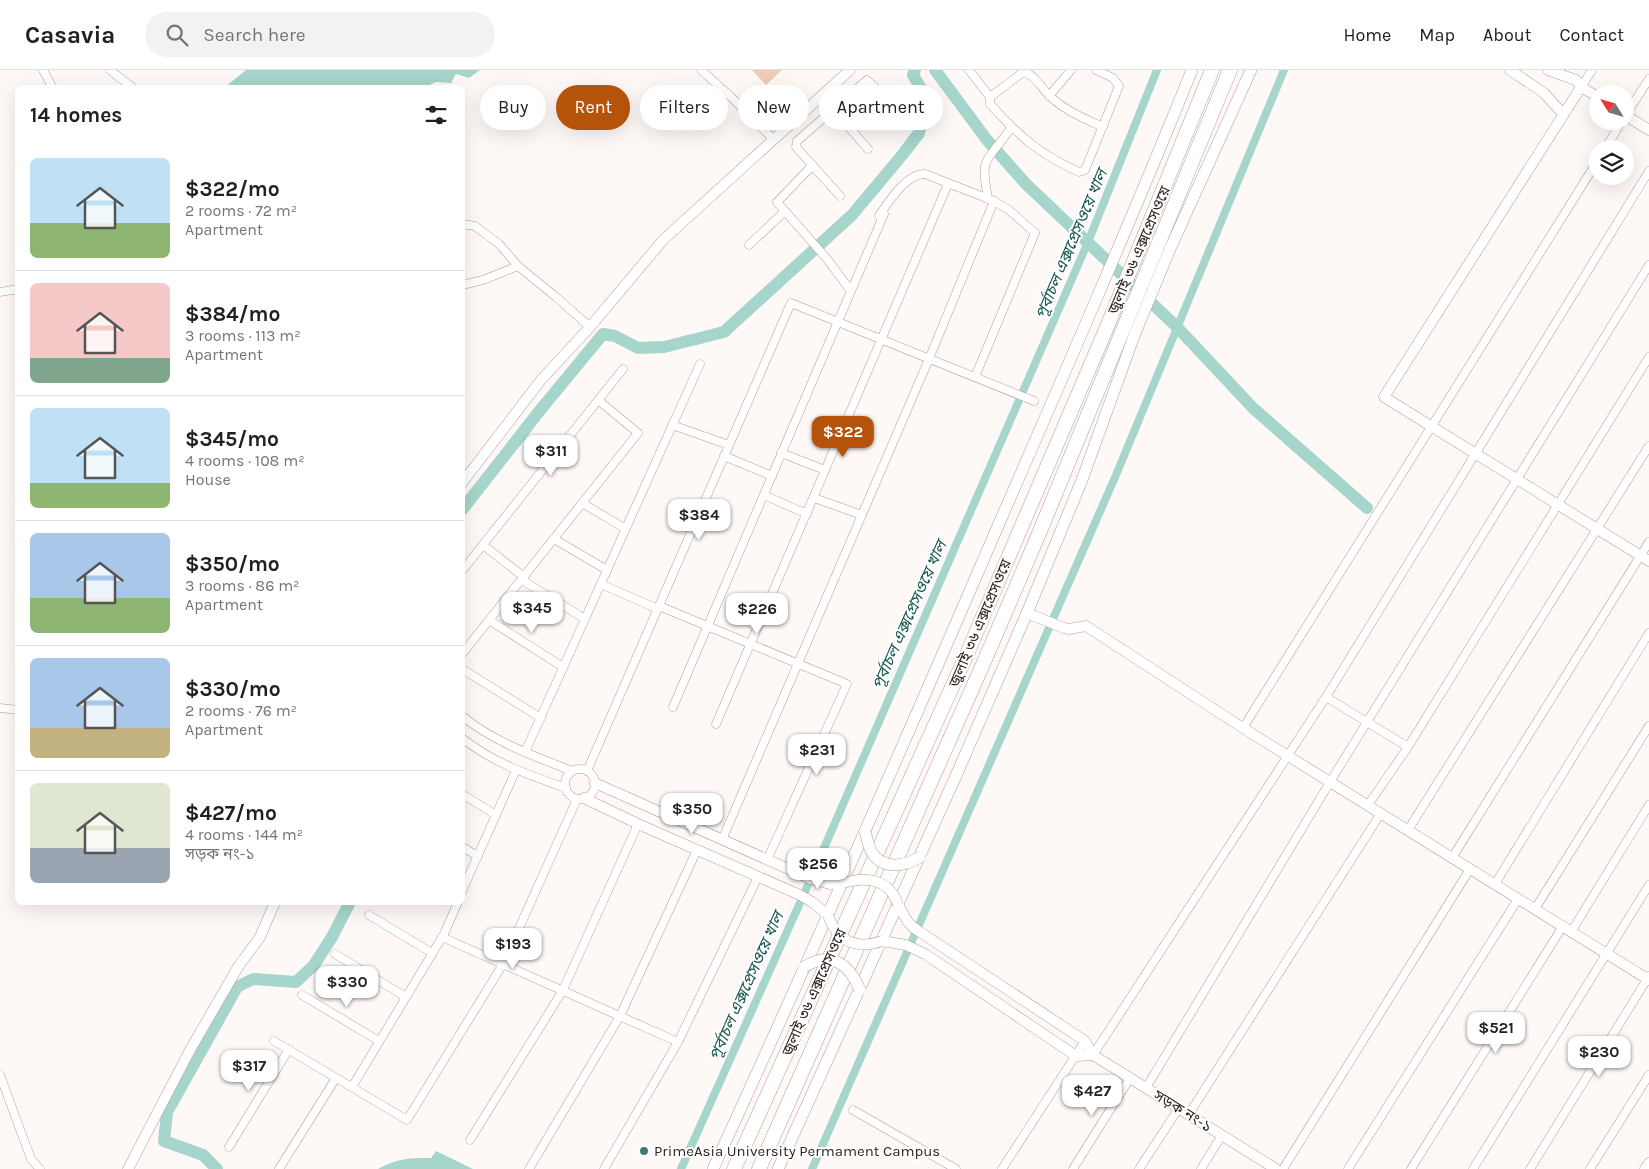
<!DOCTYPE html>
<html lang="en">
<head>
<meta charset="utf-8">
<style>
	:root { --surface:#fff; --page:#f2f2f2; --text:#202124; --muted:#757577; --line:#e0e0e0; --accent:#b45309 }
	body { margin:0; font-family:Karla,"Noto Sans Bengali",sans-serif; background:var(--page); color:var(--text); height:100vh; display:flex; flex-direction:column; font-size:19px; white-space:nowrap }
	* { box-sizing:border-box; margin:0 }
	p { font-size:16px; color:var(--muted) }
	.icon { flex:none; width:28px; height:28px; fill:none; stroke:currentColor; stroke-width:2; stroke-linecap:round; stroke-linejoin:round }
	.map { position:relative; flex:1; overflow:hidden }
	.sheet { position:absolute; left:15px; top:15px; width:450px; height:820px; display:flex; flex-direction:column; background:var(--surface); border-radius:8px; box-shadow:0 5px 20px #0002 }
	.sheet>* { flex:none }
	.guide { position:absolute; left:480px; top:15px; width:475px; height:45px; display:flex; gap:10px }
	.needle { width:32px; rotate:307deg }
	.fabs { position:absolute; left:1589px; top:15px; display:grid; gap:10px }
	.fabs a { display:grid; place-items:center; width:45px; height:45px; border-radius:50%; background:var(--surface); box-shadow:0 5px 20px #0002; font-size:25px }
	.price { position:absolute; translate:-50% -42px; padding:0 11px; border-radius:10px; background:#fff; color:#222; font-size:16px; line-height:32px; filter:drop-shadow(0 1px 2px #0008) }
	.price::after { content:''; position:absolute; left:50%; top:30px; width:15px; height:11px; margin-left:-8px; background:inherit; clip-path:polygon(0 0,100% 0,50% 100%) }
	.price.current { background:var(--accent); color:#fff }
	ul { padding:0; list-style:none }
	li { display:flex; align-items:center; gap:15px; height:125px; padding:0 15px }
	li+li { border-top:1px solid var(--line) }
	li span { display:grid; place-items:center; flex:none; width:140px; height:100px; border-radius:8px; color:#555 }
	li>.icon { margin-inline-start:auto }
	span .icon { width:60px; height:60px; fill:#fffc; stroke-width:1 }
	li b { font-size:21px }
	h2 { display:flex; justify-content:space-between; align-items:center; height:60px; padding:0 15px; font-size:21px }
	.tag { padding:0 18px; border-radius:22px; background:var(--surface); box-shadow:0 5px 20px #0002; font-size:18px; line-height:45px }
	.tag.current { background:var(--accent); color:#fff }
	header { display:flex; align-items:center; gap:30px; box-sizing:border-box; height:70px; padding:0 25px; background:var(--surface); border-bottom:1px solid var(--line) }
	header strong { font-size:24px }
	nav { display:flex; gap:28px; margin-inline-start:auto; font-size:18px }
	.search { width:350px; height:45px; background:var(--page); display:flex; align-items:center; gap:12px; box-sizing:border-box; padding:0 18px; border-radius:28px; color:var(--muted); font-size:19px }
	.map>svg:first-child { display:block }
	.green { fill:#efcbb8 }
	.water { fill:#a5d5cb }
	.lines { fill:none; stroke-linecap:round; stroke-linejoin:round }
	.canal { stroke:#a5d5cb; stroke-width:8 }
	.river { stroke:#a5d5cb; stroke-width:12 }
	.street-casing { stroke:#b49d91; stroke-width:9 }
	.secondary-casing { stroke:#b49d91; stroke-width:11 }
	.primary-casing { stroke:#b49d91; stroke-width:12 }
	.highway-casing { stroke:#b49d91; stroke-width:15 }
	.street { stroke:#fff; stroke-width:8 }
	.secondary { stroke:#fff; stroke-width:10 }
	.primary { stroke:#fff; stroke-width:11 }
	.highway { stroke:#fff; stroke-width:14 }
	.secondary-bridge-casing { stroke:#b49d91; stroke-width:11; stroke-linecap:butt }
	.primary-bridge-casing { stroke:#b49d91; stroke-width:12; stroke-linecap:butt }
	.secondary-bridge { stroke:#fff; stroke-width:10 }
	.primary-bridge { stroke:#fff; stroke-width:11 }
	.poi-dot { fill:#397e73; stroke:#fff; stroke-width:2 }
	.labels { text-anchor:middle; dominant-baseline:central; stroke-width:4; stroke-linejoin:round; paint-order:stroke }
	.street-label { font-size:15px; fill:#2e2520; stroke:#fff }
	.poi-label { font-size:15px; fill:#2e2520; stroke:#fff; text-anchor:start }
	.water-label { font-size:16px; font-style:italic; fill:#18584f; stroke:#fff }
</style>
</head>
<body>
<header>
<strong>Casavia</strong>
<div class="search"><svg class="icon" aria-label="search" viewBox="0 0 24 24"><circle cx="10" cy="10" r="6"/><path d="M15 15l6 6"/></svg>Search here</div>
<nav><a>Home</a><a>Map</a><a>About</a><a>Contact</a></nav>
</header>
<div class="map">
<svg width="1649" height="1099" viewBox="0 0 1649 1099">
	<rect width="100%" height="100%" fill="#fef9f6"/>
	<!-- green -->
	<polygon class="green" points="752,0 782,0 766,15"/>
	<!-- water -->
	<g class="water">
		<polygon points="246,0 480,0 469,8 456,4 452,11 452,13 436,12 425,17 225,17"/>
		<path d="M436,1081L473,1099H378C399,1088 408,1088 431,1088Z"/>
	</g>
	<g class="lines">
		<!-- canal -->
		<g class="canal">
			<polyline points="681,1099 807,817 1088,172 1157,0"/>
			<polyline points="812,1099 1116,405 1284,0"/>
		</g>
		<!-- river -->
		<g class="river">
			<polyline points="935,0 987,70 1026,114 1177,257 1253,338 1367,438"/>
			<polyline points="462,440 541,339 603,264 615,266 638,278 664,277 724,262 852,145 903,84 919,63 928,30 913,5 915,0"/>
			<polyline points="217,1099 203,1085 164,1071 167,1042 237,917 253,909 296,912 314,895 332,867 350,832"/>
		</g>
		<defs>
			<g id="street">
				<polyline points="43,0 53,18"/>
				<polyline points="110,0 133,18"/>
				<polyline points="701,0 731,27 773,69"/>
				<path d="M969,0L990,27V34C1019,66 1039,84 1079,102L1085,100L1119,16L1113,8L1096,0"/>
				<path d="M1024,2C1033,4 1040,15 1046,22C1061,39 1083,48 1103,57"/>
				<polyline points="1581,17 1592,0"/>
				<polyline points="1049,26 1071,0"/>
				<polyline points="990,27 1026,0"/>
				<polyline points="833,39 868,79"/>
				<polyline points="1625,46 1649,9"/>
				<polyline points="1605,79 1622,51"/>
				<polyline points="812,96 777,132 827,189 851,221"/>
				<polyline points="840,126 796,77 797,71 867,10 885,27"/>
				<path d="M988,129C987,118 982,103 986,93C990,82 1005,69 1011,57"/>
				<path d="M879,146C888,132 907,103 925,104L994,131L1009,140L1035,163L975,307"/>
				<polyline points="462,154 475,156 499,174 518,196 556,227 590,257"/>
				<polyline points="749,175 785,141"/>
				<polyline points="462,215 483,210 518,196"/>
				<polyline points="0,222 18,219"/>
				<polyline points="672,355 729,375"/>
				<polyline points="781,383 825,400"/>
				<polyline points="724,386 772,406"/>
				<polyline points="764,425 807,444"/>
				<polyline points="814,428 862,445"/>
				<polyline points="582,433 626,459"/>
				<polyline points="554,469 607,500"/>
				<polyline points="483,475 524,507"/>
				<polyline points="462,501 623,299"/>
				<polyline points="522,510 585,549"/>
				<polyline points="601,514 658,539"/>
				<polyline points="659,536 847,614 767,790"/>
				<polyline points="489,550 563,597"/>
				<polyline points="462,584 638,363 598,330"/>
				<polyline points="462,599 541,648"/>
				<polyline points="1326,627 1408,677"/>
				<polyline points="673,637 884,144"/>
				<polyline points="0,638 18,640"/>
				<path d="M462,646C494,672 534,686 572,701"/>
				<polyline points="716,654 948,114"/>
				<polyline points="1243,658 1598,90"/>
				<path d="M462,668C493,693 529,705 566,718"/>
				<polyline points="525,682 700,294"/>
				<circle cx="580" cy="714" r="15"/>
				<polyline points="587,701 791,233 1034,331"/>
				<polyline points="462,724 496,745"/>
				<polyline points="1368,735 1408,677 1649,287"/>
				<polyline points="1408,760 1649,376"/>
				<polyline points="722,770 929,289 994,131"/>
				<polyline points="462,777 478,786"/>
				<polyline points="1452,788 1649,472"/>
				<polyline points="1495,814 1649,563"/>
				<polyline points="462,821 516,700"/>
				<polyline points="1535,839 1649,656"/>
				<polyline points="369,845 432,883"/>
				<polyline points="1571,862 1649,735"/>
				<polyline points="442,867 678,972"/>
				<polyline points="335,884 406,927"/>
				<polyline points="302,925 379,971"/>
				<polyline points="274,971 407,1050 503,894 577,729"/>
				<polyline points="1093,985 1326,627 1649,101"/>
				<polyline points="0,1005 31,1089 40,1099"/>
				<polyline points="352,1017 444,864 458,832"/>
				<polyline points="1146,1018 1330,712 1649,195"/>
				<polyline points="853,1040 956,1099"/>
				<polyline points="1189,1044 1381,743"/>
				<polyline points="470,1070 563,920 638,754"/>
				<polyline points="229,1077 289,979"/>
				<polyline points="279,1099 336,1008"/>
				<polyline points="529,1099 620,946 697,780"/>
				<polyline points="604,1099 678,972 758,807"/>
				<polyline points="1002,1099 1085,971"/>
				<polyline points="1073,1099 1130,1008"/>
				<polyline points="1139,1099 1179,1038"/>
				<polyline points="1201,1099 1222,1065"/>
				<polyline points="1283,1099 1470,799"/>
				<polyline points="1348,1099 1518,829"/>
				<polyline points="1411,1099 1563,856"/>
				<polyline points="1473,1099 1649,815"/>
				<polyline points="1530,1099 1649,906"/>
				<polyline points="1590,1099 1649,1005"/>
			</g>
			<g id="secondary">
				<polyline points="1510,0 1544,23 1563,44"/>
				<polyline points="1548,0 1576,10 1581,17 1598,27"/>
				<polyline points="1581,17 1384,327 1649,491"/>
				<polyline points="1625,45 1649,60"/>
				<polyline points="462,413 541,310 590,257 663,170 850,0"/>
				<polyline points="1027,543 1064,558 1069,559 1086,556 1243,658 1649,910"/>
				<polyline points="595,713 811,809 830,814 843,813"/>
				<polyline points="584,728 638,754 800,825 812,832 828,845"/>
				<polyline points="898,835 908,852 914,858 1085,971 1093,985 1276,1099"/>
				<polyline points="882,871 906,875 925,884 1076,986 1093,985"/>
				<polyline points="128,1099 190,980 238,897 260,867 275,832"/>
				<polyline points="1645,1099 1649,1093"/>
			</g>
			<g id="primary">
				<path d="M713,1099C812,884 907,667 1001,449C1066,300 1131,151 1192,0"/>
				<polyline points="778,1099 955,708 1027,543 1082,410 1134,266 1170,179 1251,0"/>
			</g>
			<g id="highway">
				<polyline points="734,1099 967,584 1107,257 1212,0"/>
				<polyline points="759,1099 984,592 1038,466 1230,0"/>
			</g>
		</defs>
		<!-- street casing -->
		<use href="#street" class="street-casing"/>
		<!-- secondary casing -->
		<use href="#secondary" class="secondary-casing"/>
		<!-- primary casing -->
		<use href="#primary" class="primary-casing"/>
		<!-- highway casing -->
		<use href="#highway" class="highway-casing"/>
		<!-- street -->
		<use href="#street" class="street"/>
		<!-- secondary -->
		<use href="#secondary" class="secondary"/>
		<!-- primary -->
		<use href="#primary" class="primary"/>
		<!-- highway -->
		<use href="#highway" class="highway"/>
		<defs>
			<g id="secondary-bridge">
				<path d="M843,813C866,806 890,809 898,835"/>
				<path d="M828,845C837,871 856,880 882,871"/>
			</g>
			<g id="primary-bridge">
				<path d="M865,761C867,769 868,777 873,784C884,800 906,796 920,787"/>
				<path d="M804,897C832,880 849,894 860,920"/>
			</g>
		</defs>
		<!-- secondary-bridge casing -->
		<use href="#secondary-bridge" class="secondary-bridge-casing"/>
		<!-- primary-bridge casing -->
		<use href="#primary-bridge" class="primary-bridge-casing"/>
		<!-- secondary-bridge -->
		<use href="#secondary-bridge" class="secondary-bridge"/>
		<!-- primary-bridge -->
		<use href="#primary-bridge" class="primary-bridge"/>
	</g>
	<!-- markers -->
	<circle class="poi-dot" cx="644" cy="1081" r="5"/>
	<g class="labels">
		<!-- street labels -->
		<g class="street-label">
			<text transform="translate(1139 180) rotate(-67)">জুলাই ৩৬ এক্সপ্রেসওয়ে</text>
			<text transform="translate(980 553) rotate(-67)">জুলাই ৩৬ এক্সপ্রেসওয়ে</text>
			<text transform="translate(814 922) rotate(-66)">জুলাই ৩৬ এক্সপ্রেসওয়ে</text>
			<text transform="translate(1183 1041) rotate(32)">সড়ক নং-১</text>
		</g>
		<!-- poi labels -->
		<g class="poi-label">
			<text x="654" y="1081">PrimeAsia University Permament Campus</text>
		</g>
		<!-- water labels -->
		<g class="water-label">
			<text transform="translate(1071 174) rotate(-67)">পূর্বাচল এক্সপ্রেসওয়ে খাল</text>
			<text transform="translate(909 545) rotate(-66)">পূর্বাচল এক্সপ্রেসওয়ে খাল</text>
			<text transform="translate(746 916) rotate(-66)">পূর্বাচল এক্সপ্রেসওয়ে খাল</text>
		</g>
	</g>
</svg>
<div class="fabs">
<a><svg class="needle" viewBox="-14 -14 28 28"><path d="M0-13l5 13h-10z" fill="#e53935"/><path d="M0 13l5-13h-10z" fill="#757577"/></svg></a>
<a><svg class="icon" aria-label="layers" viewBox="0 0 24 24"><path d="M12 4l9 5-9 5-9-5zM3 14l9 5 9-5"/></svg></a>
</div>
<b class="price current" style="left:843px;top:388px">$322</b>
<b class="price" style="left:551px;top:407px">$311</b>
<b class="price" style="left:699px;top:471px">$384</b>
<b class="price" style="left:532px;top:564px">$345</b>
<b class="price" style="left:757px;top:565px">$226</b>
<b class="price" style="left:817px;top:706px">$231</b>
<b class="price" style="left:692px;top:765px">$350</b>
<b class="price" style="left:818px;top:820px">$256</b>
<b class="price" style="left:513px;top:900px">$193</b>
<b class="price" style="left:347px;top:938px">$330</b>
<b class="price" style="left:1496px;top:984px">$521</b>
<b class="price" style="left:1599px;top:1008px">$230</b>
<b class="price" style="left:249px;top:1022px">$317</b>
<b class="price" style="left:1092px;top:1047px">$427</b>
<div class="guide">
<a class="tag">Buy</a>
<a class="tag current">Rent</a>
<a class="tag">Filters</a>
<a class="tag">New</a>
<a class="tag">Apartment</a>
</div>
<section class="sheet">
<h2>14 homes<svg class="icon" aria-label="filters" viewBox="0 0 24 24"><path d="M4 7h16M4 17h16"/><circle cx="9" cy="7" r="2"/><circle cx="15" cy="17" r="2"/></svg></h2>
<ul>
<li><span style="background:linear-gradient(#bfe0f5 65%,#8fb573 0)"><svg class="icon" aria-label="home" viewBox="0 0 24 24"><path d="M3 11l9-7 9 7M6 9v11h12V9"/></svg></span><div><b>$322/mo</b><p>2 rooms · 72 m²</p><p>Apartment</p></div></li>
<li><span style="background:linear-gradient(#f6c9c9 75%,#7fa58c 0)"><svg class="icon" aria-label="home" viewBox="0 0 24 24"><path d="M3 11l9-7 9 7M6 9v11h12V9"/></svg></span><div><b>$384/mo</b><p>3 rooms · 113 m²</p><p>Apartment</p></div></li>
<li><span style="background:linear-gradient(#bfe0f5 75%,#8fb573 0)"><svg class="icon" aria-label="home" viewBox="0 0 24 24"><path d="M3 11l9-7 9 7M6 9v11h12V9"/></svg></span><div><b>$345/mo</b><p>4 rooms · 108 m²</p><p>House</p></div></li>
<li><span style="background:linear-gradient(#a9c7e8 65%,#8fb573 0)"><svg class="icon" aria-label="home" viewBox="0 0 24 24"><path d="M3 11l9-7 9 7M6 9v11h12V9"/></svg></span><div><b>$350/mo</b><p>3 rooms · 86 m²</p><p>Apartment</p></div></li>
<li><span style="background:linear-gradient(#a9c7e8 70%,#c2b280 0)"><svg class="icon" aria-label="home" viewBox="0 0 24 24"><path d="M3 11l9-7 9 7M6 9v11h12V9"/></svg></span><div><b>$330/mo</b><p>2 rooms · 76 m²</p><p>Apartment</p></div></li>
<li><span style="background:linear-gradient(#dfe7d0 65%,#9aa5b1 0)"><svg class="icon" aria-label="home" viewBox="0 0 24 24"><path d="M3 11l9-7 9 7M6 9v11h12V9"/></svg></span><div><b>$427/mo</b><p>4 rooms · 144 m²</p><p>সড়ক নং-১</p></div></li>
</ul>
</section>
</div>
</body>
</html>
